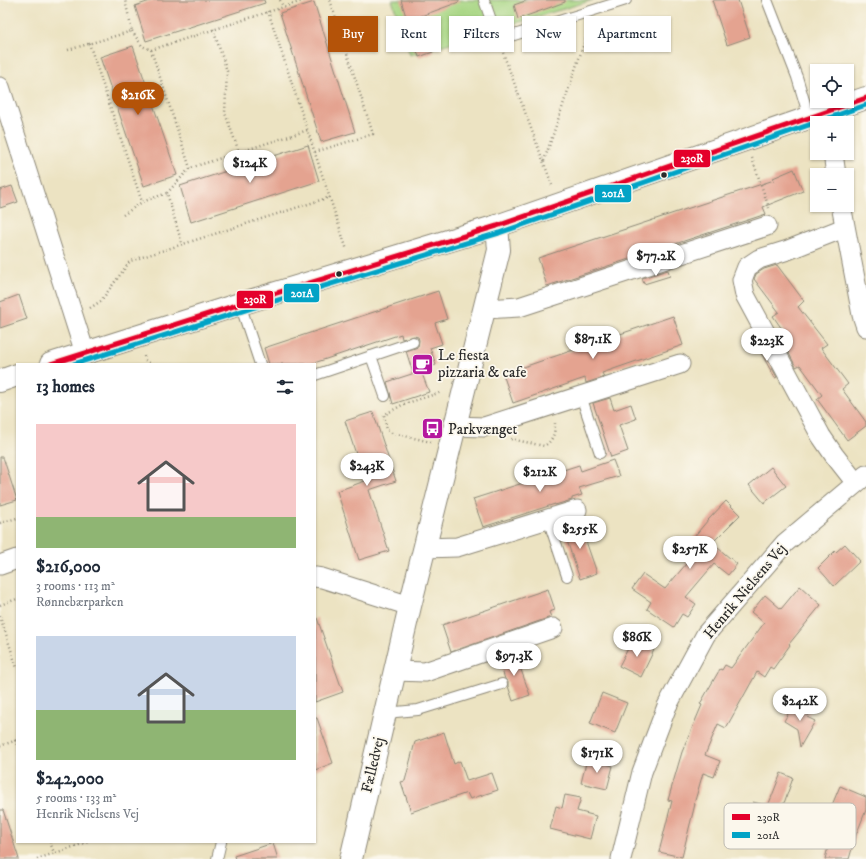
<!DOCTYPE html>
<html lang="en">
<head>
<meta charset="utf-8">
<style>
	:root { --surface:#fff; --page:#f2f2f3; --text:#1f2937; --muted:#747a83; --accent:#b45309 }
	body { margin:0; font-family:"IM FELL DW Pica",serif; background:var(--page); color:var(--text); height:100vh; display:flex; flex-direction:column; font-size:15px; white-space:nowrap }
	* { box-sizing:border-box; margin:0 }
	p { font-size:13px; color:var(--muted) }
	.icon { flex:none; width:22px; height:22px; fill:none; stroke:currentColor; stroke-width:2; stroke-linecap:round; stroke-linejoin:round }
	.map { position:relative; flex:1; overflow:hidden }
	.sheet { position:absolute; left:16px; top:363px; width:300px; height:480px; display:flex; flex-direction:column; background:var(--surface); border-radius:0px; box-shadow:0 1px 3px #0004 }
	.sheet>* { flex:none }
	.hud { position:absolute; left:328px; top:16px; width:380px; height:36px; display:flex; gap:8px }
	.controls { position:absolute; left:810px; top:64px; display:grid; gap:8px }
	.controls a { display:grid; place-items:center; width:44px; height:44px; border-radius:0px; background:var(--surface); box-shadow:0 1px 3px #0004; font-size:20px }
	.price { position:absolute; translate:-50% -34px; padding:0 9px; border-radius:14px; background:#fff; color:#222; font-size:13px; line-height:26px; filter:drop-shadow(0 1px 2px #0008) }
	.price::after { content:''; position:absolute; left:50%; top:24px; width:12px; height:9px; margin-left:-6px; background:inherit; clip-path:polygon(0 0,100% 0,50% 100%) }
	.price.on { background:var(--accent); color:#fff }
	ul { padding:0; list-style:none }
	li { display:grid; align-content:center; gap:8px; height:212px; padding:0 20px }
	li span { display:grid; place-items:center; height:124px; border-radius:0px; color:#555 }
	li>.icon { margin-inline-start:auto }
	span .icon { width:72px; height:72px; fill:#fffc; stroke-width:1 }
	li b { font-size:17px }
	h2 { display:flex; justify-content:space-between; align-items:center; height:48px; padding:0 20px; font-size:17px }
	.tag { padding:0 14px; border-radius:0px; background:var(--surface); box-shadow:0 1px 3px #0004; font-size:14px; line-height:36px }
	.tag.on { background:var(--accent); color:#fff }
	.map>svg:first-child { display:block }
	.green { fill:#a8d684; stroke:#6a8058 }
	.building { fill:#e4a390 }
	.lines { fill:none; stroke-linecap:round; stroke-linejoin:round }
	.service-casing { stroke:#8c8776; stroke-width:12 }
	.minor-casing { stroke:#8c8776; stroke-width:21 }
	.tertiary-casing { stroke:#8c8776; stroke-width:24 }
	.path { stroke:#8c8776; stroke-width:2.5; stroke-dasharray:1 3; stroke-linecap:butt }
	.service { stroke:#fff; stroke-width:10 }
	.minor { stroke:#fff; stroke-width:19 }
	.tertiary { stroke:#fff; stroke-width:22 }
	.bus-1-casing { stroke:#fbf7ec; stroke-width:8 }
	.bus-2-casing { stroke:#fbf7ec; stroke-width:8 }
	.bus-1 { stroke:#e4002b; stroke-width:5 }
	.bus-2 { stroke:#02a3c6; stroke-width:5 }
	.bus-dot { fill:#2b2b2b; stroke:#fbf7ec; stroke-width:1.5 }
	.labels { text-anchor:middle; dominant-baseline:central; stroke-width:3.5; stroke-linejoin:round; paint-order:stroke }
	.poi-label { font-size:15px; fill:#2b2b2b; stroke:#fbf7ec; text-anchor:start }
	.street-label { font-size:15px; fill:#2b2b2b; stroke:#fbf7ec }
	.key { fill:#fbf7ec; stroke:#bdbab2; stroke-width:1 }
	.key-label { font-size:11px; fill:#2b2b2b }
	.line-badge { stroke:#fbf7ec; stroke-width:1.5 }
	.badge-label { font-size:11px; text-anchor:middle; font-weight:bold; fill:#fff }
</style>
</head>
<body>
<div class="map">
<svg width="866" height="859" viewBox="0 0 866 859">
	<rect width="100%" height="100%" fill="#fbf7ec"/>
	<filter id="ink" filterUnits="userSpaceOnUse"><feTurbulence type="fractalNoise" baseFrequency=".025" numOctaves="2"/><feDisplacementMap in="SourceGraphic" scale="8" xChannelSelector="R" yChannelSelector="G"/><feConvolveMatrix kernelMatrix="1 2 1 2 8 2 1 2 1" color-interpolation-filters="sRGB"/></filter>
	<filter id="wash" filterUnits="userSpaceOnUse"><feTurbulence type="fractalNoise" baseFrequency=".012" numOctaves="4" result="noise"/><feDisplacementMap in="SourceGraphic" scale="16" xChannelSelector="R" yChannelSelector="G"/><feGaussianBlur stdDeviation="0.9" result="paint"/><feColorMatrix in="noise" values="0 0 0 0 0 0 0 0 0 0 0 0 0 0 0 0 0 1.4 0 .05"/><feComposite in="paint" operator="in"/></filter>
	<g filter="url(#wash)">
		<rect width="100%" height="100%" fill="#ece3c2"/>
		<!-- green -->
		<polygon class="green" points="392,0 593,0 410,55"/>
		<g id="blocks">
			<!-- building -->
			<g class="building">
				<polygon points="153,0 264,0 265,3 146,41 135,6"/>
				<polygon points="401,0 459,0 459,2 421,16 433,52 419,57 417,51 414,51 407,30 410,30"/>
				<polygon points="528,0 565,0 565,2 518,19 514,5"/>
				<polygon points="712,0 738,0 750,37 727,45"/>
				<polygon points="314,2 355,132 321,142 280,13"/>
				<polygon points="133,46 177,175 144,186 100,57"/>
				<polygon points="308,145 319,181 191,222 180,186"/>
				<polygon points="794,169 803,191 763,207 766,214 547,286 538,258 774,180 773,178"/>
				<polygon points="12,186 18,202 0,208 0,190"/>
				<polygon points="777,265 804,301 798,307 827,344 821,348 848,384 842,389 866,422 866,426 847,440 817,399 822,395 800,365 796,367 779,334 784,332 773,316 779,312 754,279 756,274 764,269"/>
				<polygon points="668,270 670,276 644,284 642,278"/>
				<polygon points="438,291 447,319 435,323 442,344 430,348 436,365 413,373 406,351 418,347 419,340 418,337 414,336 402,339 401,334 311,364 269,364 264,348"/>
				<polygon points="19,295 27,319 0,328 0,302"/>
				<polygon points="673,316 683,345 602,373 604,377 586,383 585,378 513,403 503,374"/>
				<polygon points="759,345 777,377 775,378 757,346"/>
				<polygon points="421,371 429,392 393,404 387,382"/>
				<polygon points="610,398 614,410 631,404 636,419 619,425 628,451 611,457 593,403"/>
				<polygon points="373,412 396,481 369,490 389,551 359,560 337,491 365,481 345,421"/>
				<polygon points="0,457 3,457 17,500 0,505"/>
				<polygon points="613,460 619,476 579,488 582,495 572,498 572,500 555,505 555,504 483,527 473,499 579,465 581,471"/>
				<polygon points="771,467 786,486 764,503 749,485"/>
				<polygon points="726,501 740,515 712,543 737,564 728,575 714,564 686,597 696,604 687,617 682,614 674,627 647,609 651,602 632,589 643,574 665,589 692,557 683,550 708,520"/>
				<polygon points="579,521 597,573 580,579 562,526"/>
				<polygon points="845,544 860,561 834,586 818,568 835,551 836,552"/>
				<polygon points="800,586 821,605 789,644 790,645 773,669 770,667 764,677 757,672 726,728 718,724 705,755 720,761 714,777 703,773 694,804 695,804 682,857 659,852 672,801 668,800 682,752 702,705 700,704 720,669 722,670 725,665 731,668 764,623 751,612 765,595 781,609"/>
				<polygon points="548,589 555,610 549,612 551,617 451,652 442,625"/>
				<polygon points="315,618 317,618 343,692 315,702"/>
				<polygon points="633,639 654,650 641,677 619,666"/>
				<polygon points="515,653 530,695 513,701 508,686 508,682 505,679 498,658"/>
				<polygon points="602,693 627,703 615,733 590,723"/>
				<polygon points="794,703 810,713 807,717 815,721 800,747 797,729 784,721"/>
				<polygon points="315,718 317,718 333,763 315,770"/>
				<polygon points="444,732 454,764 460,761 467,781 492,773 498,790 470,799 467,793 411,812 401,782 405,781 415,742"/>
				<polygon points="587,759 613,766 607,789 581,783"/>
				<polygon points="781,773 793,778 783,806 785,807 780,822 774,820 766,845 743,839 753,802 768,806"/>
				<polygon points="840,786 866,797 866,810 856,835 849,859 825,859 833,827 824,824"/>
				<polygon points="565,795 581,798 577,811 596,816 590,839 550,829 556,806 562,808"/>
				<polygon points="0,810 3,810 19,859 0,859"/>
				<polygon points="273,843 278,859 235,859 234,856"/>
			</g>
		</g>
	</g>
	<g filter="url(#ink)">
		<use href="#blocks" fill-opacity="0" stroke="#8c8776" stroke-width="1"/>
		<g class="lines">
			<defs>
				<g id="service">
					<polyline points="484,0 498,40 626,0"/>
					<polyline points="767,0 797,77 809,117"/>
					<polyline points="240,304 260,364"/>
					<polyline points="371,356 385,396"/>
					<polyline points="315,375 413,342"/>
					<polyline points="581,396 600,453"/>
					<polyline points="548,519 567,576"/>
					<polyline points="385,713 418,710 502,684"/>
					<polyline points="217,859 221,842"/>
				</g>
				<g id="minor">
					<polyline points="0,87 85,353"/>
					<polyline points="833,153 836,175"/>
					<polyline points="841,205 862,315 866,327"/>
					<polyline points="844,228 788,250 759,259 747,267 742,280 745,295 821,436 834,455 856,483"/>
					<polyline points="485,309 519,307 767,226"/>
					<polyline points="455,426 484,427 680,364"/>
					<polyline points="424,548 457,547 577,510"/>
					<polyline points="0,565 17,559"/>
					<polyline points="315,577 322,578 410,606"/>
					<polyline points="395,671 425,672 553,628"/>
					<polyline points="621,859 642,772 667,706 706,634 785,543 866,475"/>
				</g>
				<g id="tertiary">
					<polyline points="51,364 240,304 497,226 866,98"/>
					<polyline points="0,381 17,375"/>
					<polyline points="351,859 410,606 499,250 497,226"/>
				</g>
			</defs>
			<!-- service casing -->
			<use href="#service" class="service-casing"/>
			<!-- minor casing -->
			<use href="#minor" class="minor-casing"/>
			<!-- tertiary casing -->
			<use href="#tertiary" class="tertiary-casing"/>
			<!-- path -->
			<g class="path">
				<polyline points="280,0 283,7"/>
				<polyline points="268,11 347,250"/>
				<polyline points="213,29 227,71 225,113 239,152"/>
				<polyline points="132,31 142,46 151,50 305,0"/>
				<polyline points="89,43 142,202"/>
				<polyline points="68,50 132,31 125,0"/>
				<polyline points="151,50 190,168"/>
				<polyline points="503,53 552,185"/>
				<polyline points="315,152 373,134 330,0"/>
				<polyline points="752,158 769,208"/>
				<polyline points="544,161 590,26"/>
				<polyline points="167,193 190,168 308,130"/>
				<polyline points="123,215 142,202 167,193 182,244"/>
				<polyline points="90,308 101,301 130,261 330,197"/>
				<polyline points="144,356 145,360 151,364"/>
				<path d="M511,439L544,446C553,441 555,433 555,423"/>
				<polyline points="431,442 392,433 387,430 384,415 404,404 442,392"/>
				<polyline points="0,523 17,518"/>
				<polyline points="0,605 17,599"/>
				<polyline points="0,616 17,668"/>
				<polyline points="15,740 17,745"/>
				<polyline points="0,746 17,740"/>
				<polyline points="50,842 54,853"/>
				<polyline points="37,859 88,842"/>
			</g>
			<!-- service -->
			<use href="#service" class="service"/>
			<!-- minor -->
			<use href="#minor" class="minor"/>
			<!-- tertiary -->
			<use href="#tertiary" class="tertiary"/>
			<defs>
				<polyline id="bus-1" points="51,364 240,304 497,226 866,98"/>
				<polyline id="bus-2" points="74,364 242,311 499,233 866,105"/>
			</defs>
			<!-- bus-1 casing -->
			<use href="#bus-1" class="bus-1-casing"/>
			<!-- bus-2 casing -->
			<use href="#bus-2" class="bus-2-casing"/>
			<!-- bus-1 -->
			<use href="#bus-1" class="bus-1"/>
			<!-- bus-2 -->
			<use href="#bus-2" class="bus-2"/>
		</g>
	</g>
	<!-- icons -->
	<defs>
		<symbol id="cafe-square" viewBox="-11 -11 22 22"><rect x="-9" y="-9" width="18" height="18" rx="4" fill="#b5179e" stroke="#fbf7ec"/><path d="M-5.5-4.5H6V0H3Q3 3.5 0 3.5H-2.5Q-5.5 3.5-5.5 0ZM3-3.2v2h1.7v-2ZM-6 4.5H4V6H-6Z" fill="#fff"/></symbol>
		<symbol id="bus-square" viewBox="-11 -11 22 22"><rect x="-9" y="-9" width="18" height="18" rx="4" fill="#b5179e" stroke="#fbf7ec"/><path d="M-5-6H5V4H4V6H2V4H-2V6H-4V4H-5ZM-3.5-4V0h7V-4ZM-3.5 1.2v1.5H-2V1.2ZM2 1.2v1.5H3.5V1.2Z" fill="#fff"/></symbol>
	</defs>
	<g fill-rule="evenodd">
		<use href="#cafe-square" x="410" y="352" width="25" height="25"/>
		<use href="#bus-square" x="420" y="416" width="25" height="25"/>
	</g>
	<!-- markers -->
	<g class="bus-dot">
		<circle cx="664" cy="175" r="3.5"/>
		<circle cx="339" cy="274" r="3.5"/>
	</g>
	<g class="labels">
		<!-- poi labels -->
		<g class="poi-label">
			<text x="438" y="355">Le fiesta<tspan x="438" dy="17">pizzaria &amp; cafe</tspan></text>
			<text x="448" y="429">Parkvænget</text>
		</g>
		<!-- street labels -->
		<g class="street-label">
			<text transform="translate(745 591) rotate(-50)">Henrik Nielsens Vej</text>
			<text transform="translate(373 765) rotate(-77)">Fælledvej</text>
		</g>
	</g>
	<!-- legend -->
	<rect x="724" y="803" width="132" height="46" rx="6" class="key"/>
	<rect x="732" y="814" width="18" height="6" fill="#e4002b"/>
	<rect x="732" y="832" width="18" height="6" fill="#02a3c6"/>
	<g class="key-label">
		<text x="757" y="821">230R</text>
		<text x="757" y="839">201A</text>
	</g>
	<g class="line-badge">
		<rect x="673" y="149" width="38" height="19" rx="4" fill="#e4002b"/>
		<rect x="594" y="184" width="38" height="19" rx="4" fill="#02a3c6"/>
		<rect x="283" y="283" width="37" height="20" rx="4" fill="#02a3c6"/>
		<rect x="236" y="290" width="38" height="19" rx="4" fill="#e4002b"/>
	</g>
	<g class="badge-label">
		<text x="692" y="162">230R</text>
		<text x="613" y="197">201A</text>
		<text x="302" y="297">201A</text>
		<text x="255" y="303">230R</text>
	</g>
</svg>
<div class="controls">
<a><svg class="icon" aria-label="locate" viewBox="0 0 24 24"><circle cx="12" cy="12" r="6"/><path d="M12 2v4M12 18v4M2 12h4M18 12h4"/></svg></a>
<a>+</a>
<a>−</a>
</div>
<b class="price on" style="left:138px;top:116px">$216K</b>
<b class="price" style="left:250px;top:184px">$124K</b>
<b class="price" style="left:656px;top:277px">$77.2K</b>
<b class="price" style="left:593px;top:360px">$87.1K</b>
<b class="price" style="left:767px;top:362px">$223K</b>
<b class="price" style="left:367px;top:487px">$243K</b>
<b class="price" style="left:540px;top:493px">$212K</b>
<b class="price" style="left:580px;top:550px">$255K</b>
<b class="price" style="left:690px;top:570px">$257K</b>
<b class="price" style="left:637px;top:658px">$86K</b>
<b class="price" style="left:514px;top:677px">$97.3K</b>
<b class="price" style="left:800px;top:722px">$242K</b>
<b class="price" style="left:597px;top:774px">$171K</b>
<div class="hud">
<a class="tag on">Buy</a>
<a class="tag">Rent</a>
<a class="tag">Filters</a>
<a class="tag">New</a>
<a class="tag">Apartment</a>
</div>
<section class="sheet">
<h2>13 homes<svg class="icon" aria-label="filters" viewBox="0 0 24 24"><path d="M4 7h16M4 17h16"/><circle cx="9" cy="7" r="2"/><circle cx="15" cy="17" r="2"/></svg></h2>
<ul>
<li><span style="background:linear-gradient(#f6c9c9 75%,#8fb573 0)"><svg class="icon" aria-label="home" viewBox="0 0 24 24"><path d="M3 11l9-7 9 7M6 9v11h12V9"/></svg></span><div><b>$216,000</b><p>3 rooms · 113 m²</p><p>Rønnebærparken</p></div></li>
<li><span style="background:linear-gradient(#c9d6e8 60%,#8fb573 0)"><svg class="icon" aria-label="home" viewBox="0 0 24 24"><path d="M3 11l9-7 9 7M6 9v11h12V9"/></svg></span><div><b>$242,000</b><p>5 rooms · 133 m²</p><p>Henrik Nielsens Vej</p></div></li>
</ul>
</section>
</div>
</body>
</html>
